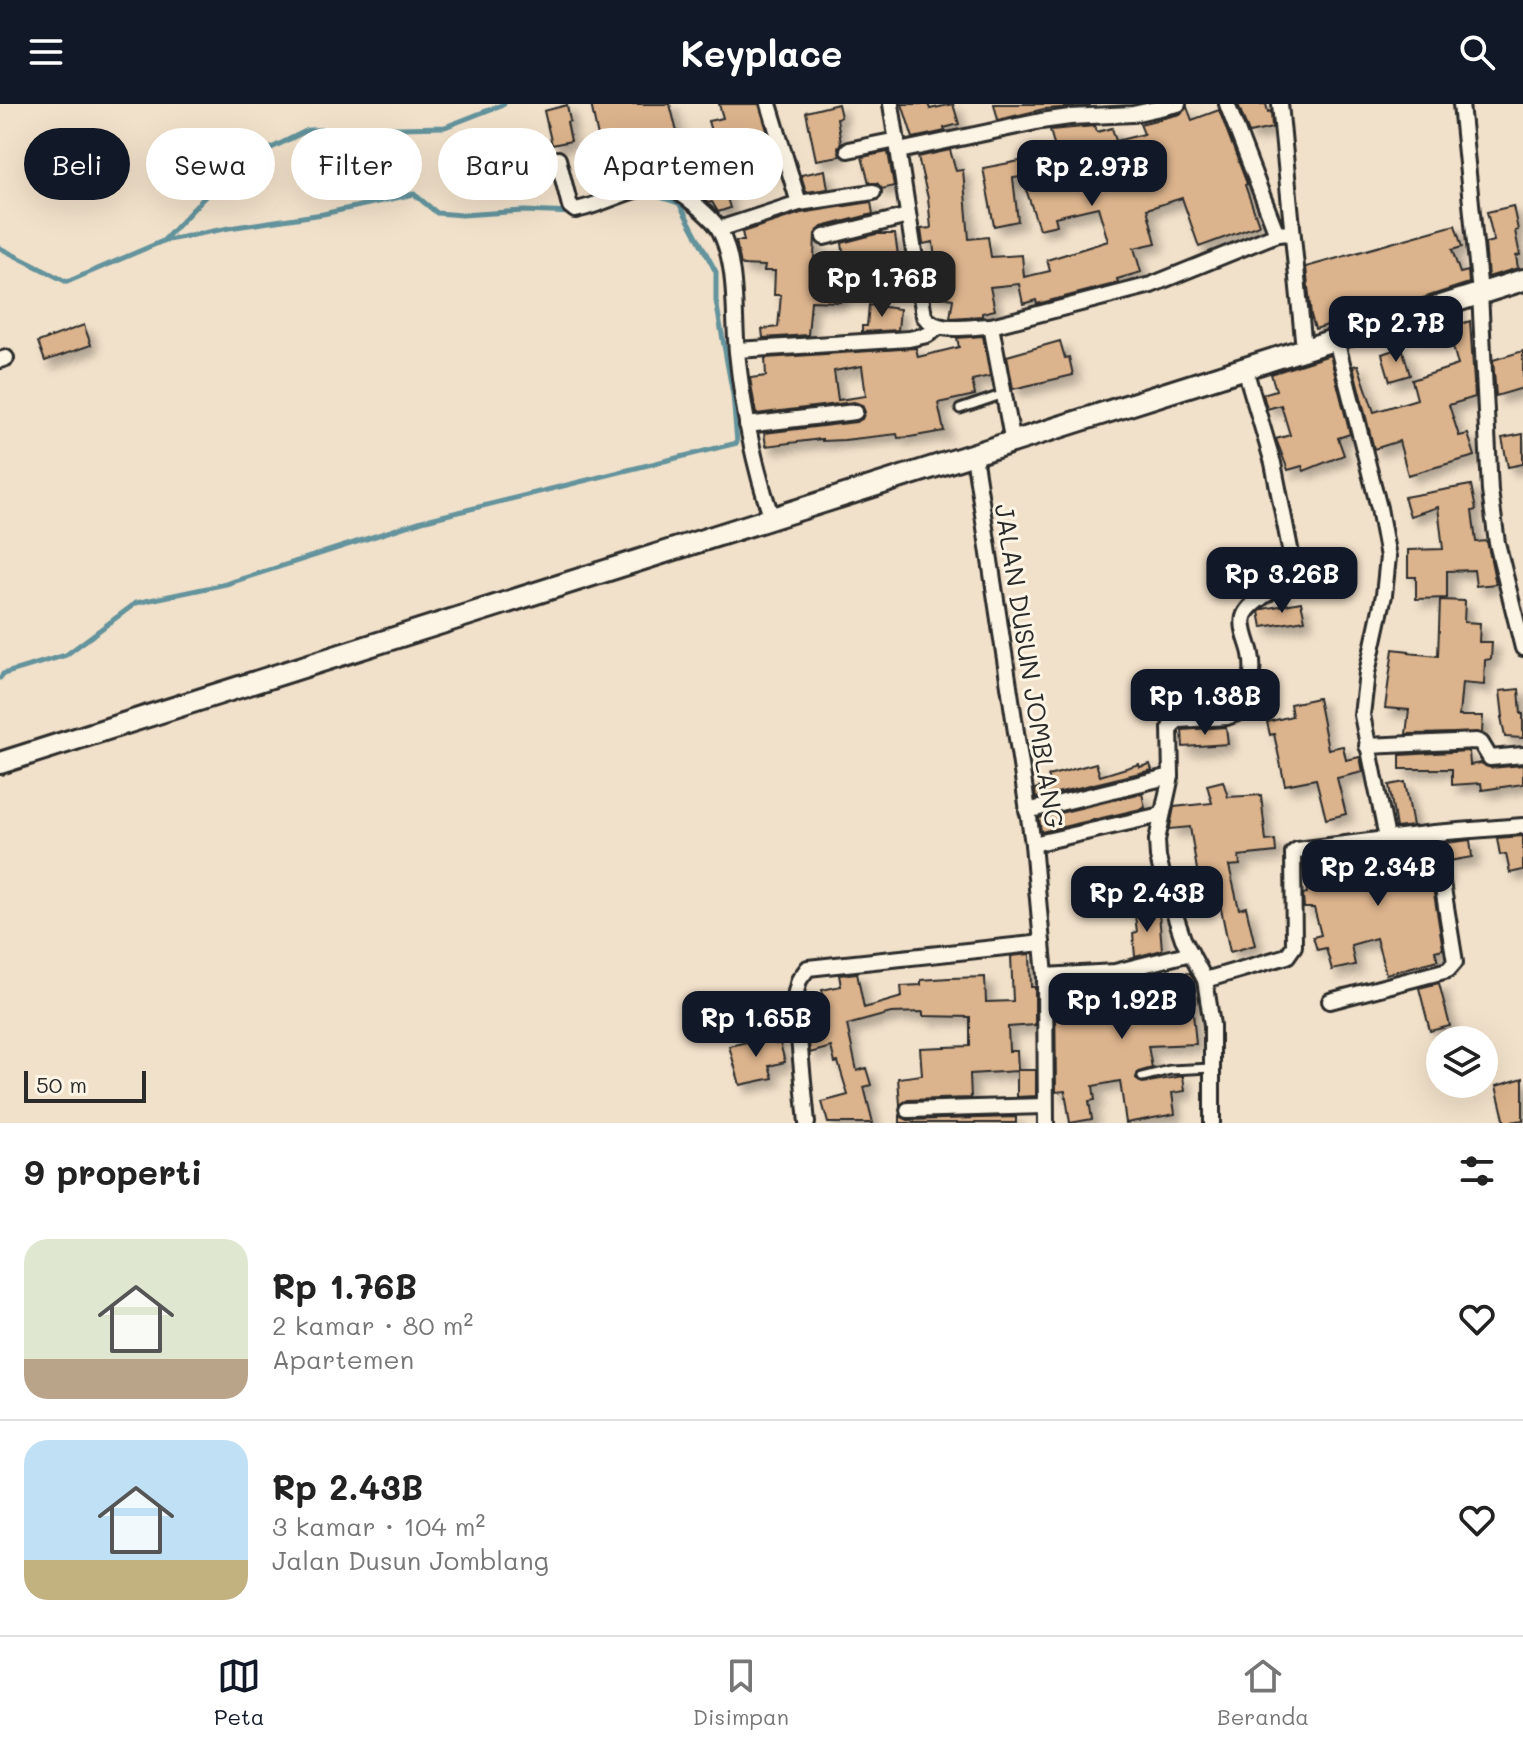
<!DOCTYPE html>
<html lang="id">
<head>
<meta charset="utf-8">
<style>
	:root { --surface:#fff; --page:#f2f2f2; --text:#222; --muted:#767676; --line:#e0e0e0; --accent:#111827 }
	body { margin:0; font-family:Mali,sans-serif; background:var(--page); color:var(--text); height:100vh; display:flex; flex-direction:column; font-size:30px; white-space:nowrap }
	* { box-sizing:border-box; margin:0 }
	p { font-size:26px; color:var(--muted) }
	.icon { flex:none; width:44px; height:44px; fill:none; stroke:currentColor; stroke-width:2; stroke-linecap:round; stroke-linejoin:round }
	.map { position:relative; height:1019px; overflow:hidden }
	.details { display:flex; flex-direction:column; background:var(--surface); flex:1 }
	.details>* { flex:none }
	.banner { position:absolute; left:24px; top:24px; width:800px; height:72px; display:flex; gap:16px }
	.fabs { position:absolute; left:1426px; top:922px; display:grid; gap:16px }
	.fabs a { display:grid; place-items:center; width:72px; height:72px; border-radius:50%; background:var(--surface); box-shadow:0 8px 32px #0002; font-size:40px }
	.scale { position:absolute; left:24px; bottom:20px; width:122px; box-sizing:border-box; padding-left:8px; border:4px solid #2b2b2b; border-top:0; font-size:22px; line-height:28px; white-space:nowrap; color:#2b2b2b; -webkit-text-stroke:6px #fcf5e5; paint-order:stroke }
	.price { position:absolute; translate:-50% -68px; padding:0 18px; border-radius:16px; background:var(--accent); color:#fff; font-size:26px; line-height:52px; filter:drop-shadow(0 2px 4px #0008) }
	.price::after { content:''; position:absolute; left:50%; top:48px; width:24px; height:18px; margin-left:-12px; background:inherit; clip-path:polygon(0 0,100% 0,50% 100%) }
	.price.active { background:#222; color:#fff }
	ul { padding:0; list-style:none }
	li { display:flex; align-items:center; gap:24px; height:200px; padding:0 24px }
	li+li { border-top:2px solid var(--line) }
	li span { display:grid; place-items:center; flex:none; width:224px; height:160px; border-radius:24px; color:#555 }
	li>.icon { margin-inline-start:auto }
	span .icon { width:96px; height:96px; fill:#fffc; stroke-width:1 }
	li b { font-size:34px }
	h2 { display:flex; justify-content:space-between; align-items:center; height:96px; padding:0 24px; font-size:34px }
	.pill { padding:0 28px; border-radius:36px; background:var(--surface); box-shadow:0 8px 32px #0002; font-size:28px; line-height:72px }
	.pill.active { background:var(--accent); color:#fff }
	header { display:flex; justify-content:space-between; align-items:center; height:104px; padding:0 24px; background:var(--accent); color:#fff; font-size:36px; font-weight:800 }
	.tabs { display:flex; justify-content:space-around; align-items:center; height:112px; border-top:2px solid var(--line); background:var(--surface); font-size:22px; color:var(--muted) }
	.tabs a { display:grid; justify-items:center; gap:4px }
	.tabs .active { color:var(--accent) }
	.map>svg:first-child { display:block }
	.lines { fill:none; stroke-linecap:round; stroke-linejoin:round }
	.stream { stroke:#64939c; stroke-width:5 }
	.building { fill:#dbb38c; stroke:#2b2b2b; stroke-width:2; fill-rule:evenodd; filter:url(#shadow) }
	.lane-casing { stroke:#2b2b2b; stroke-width:13 }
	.street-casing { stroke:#2b2b2b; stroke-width:20 }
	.secondary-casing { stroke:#2b2b2b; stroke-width:26 }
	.lane { stroke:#fcf5e5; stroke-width:7 }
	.street { stroke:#fcf5e5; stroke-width:14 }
	.secondary { stroke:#fcf5e5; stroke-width:20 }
	.labels { text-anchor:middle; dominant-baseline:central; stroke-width:6; stroke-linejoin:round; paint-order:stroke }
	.street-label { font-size:26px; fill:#2b2b2b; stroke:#fcf5e5 }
</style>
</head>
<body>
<header><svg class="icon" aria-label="menu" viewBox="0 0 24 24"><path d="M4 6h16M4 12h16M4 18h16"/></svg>Keyplace<svg class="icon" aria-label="search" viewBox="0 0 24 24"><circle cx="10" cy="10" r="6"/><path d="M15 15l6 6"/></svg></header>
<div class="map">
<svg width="1523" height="1019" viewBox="0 0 1523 1019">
	<defs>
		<filter id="shadow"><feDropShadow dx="7" dy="7" stdDeviation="4" flood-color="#0004"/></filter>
	</defs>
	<rect width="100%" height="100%" fill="#f2e1ca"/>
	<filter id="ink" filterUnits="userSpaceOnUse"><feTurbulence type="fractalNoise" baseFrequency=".0125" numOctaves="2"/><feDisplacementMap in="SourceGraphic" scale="16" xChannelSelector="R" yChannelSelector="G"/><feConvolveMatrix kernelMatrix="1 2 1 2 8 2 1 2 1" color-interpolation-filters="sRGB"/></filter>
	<g filter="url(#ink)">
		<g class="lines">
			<!-- stream -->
			<g class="stream">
				<polyline points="163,137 229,124 323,110 414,90 437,109 462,111 524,107 575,109"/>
				<polyline points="0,144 67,178 163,137 233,63 308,26 445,23 504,0"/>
				<polyline points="0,574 3,570 66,551 136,499 226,480 422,417 737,339 733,291 716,197 716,168 679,99 645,88"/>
			</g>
		</g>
		<!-- building -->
		<g class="building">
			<polygon points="591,0 670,0 684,56 641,65 643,74 609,85"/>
			<polygon points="719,0 759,0 772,43 763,46 769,66 753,71 751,66 733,72 728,58 747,52 740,26 713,34 708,17 723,14"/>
			<polygon points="838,0 841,13 837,14 841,39 838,44 840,52 816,56 806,8"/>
			<polygon points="902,0 928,0 930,5 953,0 959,20 944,24 945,27 913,34"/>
			<polygon points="994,0 1089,0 1090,2 1044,5 998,16"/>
			<polygon points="1238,0 1266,0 1268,8 1271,7 1272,24 1249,29"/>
			<polygon points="567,1 570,17 567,18 571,37 552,41 544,7"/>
			<polygon points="1187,3 1192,16 1219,6 1247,80 1245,81 1259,121 1199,143 1182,94 1147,105 1156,139 1134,144 1141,168 1117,175 1118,179 1037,200 1036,196 1023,200 1019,180 990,183 995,206 982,209 982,212 950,214 953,195 939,192 933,138 923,140 921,125 931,124 928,94 918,53 950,46 956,67 963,66 969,135 988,133 991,153 1022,151 1024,173 1050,167 1047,156 1108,137 1098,103 1055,113 1057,121 1039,125 1024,79 1062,70 1050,26 1095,22 1097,28 1112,24 1116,37 1144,30 1140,20 1180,10"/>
			<polygon points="888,48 894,82 882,85 877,79 869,79 862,53"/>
			<polygon points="1025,56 1028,72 1013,74 1018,117 994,122 983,64"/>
			<polygon points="825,66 828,85 806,88 801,71"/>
			<polygon points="723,80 730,104 718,108 712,98 708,99 702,94 700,86"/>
			<polygon points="871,98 873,110 822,123 815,130 814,154 842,156 840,198 811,197 808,231 763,234 762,225 778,223 781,191 774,191 775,167 764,167 765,162 741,161 736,137 744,137 742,128 801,109"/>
			<polygon points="1513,102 1518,126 1515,127 1520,151 1516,152 1518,164 1488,173 1485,139 1494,137 1487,108"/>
			<polygon points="1455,121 1462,143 1452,146 1460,169 1468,167 1469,179 1374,210 1373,207 1315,225 1311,211 1306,163"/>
			<polygon points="876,130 895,130 901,173 898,183 875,178 879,158 845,163 842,139"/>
			<polygon points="869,201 900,205 898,226 862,228 862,222 867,222"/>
			<polygon points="1470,217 1475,293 1449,301 1459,332 1468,330 1475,352 1408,371 1399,337 1374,345 1353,262 1358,261 1374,308 1417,295 1412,276 1458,261 1448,224"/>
			<polygon points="84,221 91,241 45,257 38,238"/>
			<path d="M983,232L990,272L972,276L975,291L938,299L944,327L910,333L898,334L897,330L844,336L822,337V335L766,342L764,329L856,318L862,315L865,308L862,301L854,298L756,310L750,274L766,272L765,254L916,244L918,253L959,243L957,234ZM862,262L866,292L838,296L834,267Z"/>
			<polygon points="1060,237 1065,254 1069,253 1073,271 1013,285 1007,252"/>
			<polygon points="1402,243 1410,271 1390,277 1382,250"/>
			<polygon points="1523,247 1523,284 1496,292 1493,256"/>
			<polygon points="1330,251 1350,330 1338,334 1344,351 1304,367 1302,362 1288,366 1276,335 1290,331 1281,301 1267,305 1263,290 1276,286 1271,270"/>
			<polygon points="1523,330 1523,360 1508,363 1502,334"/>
			<polygon points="1471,381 1476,406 1472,407 1476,438 1487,437 1496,480 1476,482 1474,466 1447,467 1447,494 1416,495 1416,473 1408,473 1408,446 1443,445 1438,403 1410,412 1404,393"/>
			<polygon points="1440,496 1465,497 1464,518 1480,519 1479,538 1492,538 1491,555 1485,556 1484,581 1462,579 1459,612 1483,612 1482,629 1406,630 1409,606 1385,604 1393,545 1409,547 1409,549 1438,552"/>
			<polygon points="1301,498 1305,516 1262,523 1259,508 1263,505"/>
			<polygon points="1519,585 1521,610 1523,610 1523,634 1505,633 1501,613 1503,613 1500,587"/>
			<polygon points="1318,594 1328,645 1343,642 1346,656 1360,653 1363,668 1337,674 1346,710 1326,715 1316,675 1285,681 1274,630 1270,631 1267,618 1292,612 1290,600"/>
			<polygon points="1226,623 1228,640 1183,643 1182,626"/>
			<polygon points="1469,647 1470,661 1481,659 1491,664 1523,661 1523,680 1482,686 1481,679 1452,681 1452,665 1400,665 1400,651"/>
			<polygon points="1096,659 1100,672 1139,660 1140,663 1150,660 1152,666 1036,694 1035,685 1051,680 1048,672"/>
			<polygon points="1223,677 1228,693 1261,691 1266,737 1275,736 1276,748 1239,752 1240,761 1229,762 1239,805 1246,803 1255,841 1230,848 1216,781 1196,786 1193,774 1198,772 1190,723 1170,725 1170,723 1174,703 1212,699 1207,681"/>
			<polygon points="1405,678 1413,722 1396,724 1389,681"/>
			<polygon points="1142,689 1145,704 1041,728 1039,714"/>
			<polygon points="1523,732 1523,766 1510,769 1506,750 1500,751 1497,734"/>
			<polygon points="1470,736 1472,753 1449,757 1446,739"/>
			<polygon points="1426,740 1443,845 1435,847 1438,856 1386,870 1376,834 1351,841 1355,861 1332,866 1326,844 1317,846 1313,833 1321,831 1314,804 1304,804 1303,790 1307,789 1303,755 1323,753 1330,786 1355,778 1351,753 1377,746"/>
			<polygon points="1159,809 1162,846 1135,853 1133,829 1137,828 1135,811"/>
			<polygon points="1030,850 1031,883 1035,883 1035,921 1008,923 1009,947 1017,947 1018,966 1036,966 1036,992 1017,993 1017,967 970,970 971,994 908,996 900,1001 898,974 922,971 920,944 970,942 970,913 923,912 923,908 891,909 847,921 857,967 866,964 871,981 864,983 873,1019 828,1019 822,998 848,991 838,958 835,959 831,943 810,949 807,914 827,908 822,886 841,882 839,871 857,869 864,904 902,893 901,882 921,881 921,876 949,874 985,873 986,898 1013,897 1011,852"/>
			<polygon points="1163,866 1164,871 1190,869 1194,877 1196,899 1192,899 1196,940 1148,942 1152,964 1138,968 1136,974 1143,979 1183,972 1185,987 1172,989 1175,1010 1126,1019 1120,977 1093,982 1095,996 1089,997 1092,1015 1070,1019 1065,987 1056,988 1055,881 1073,880 1074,887 1115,883 1114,878"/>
			<polygon points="1439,879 1450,922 1430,927 1419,884"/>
			<polygon points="774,932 776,940 780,939 785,958 769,962 773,974 740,981 729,942"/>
			<polygon points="1523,974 1523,1016 1505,1019 1496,982"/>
			<polygon points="900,1012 908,1016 1016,1013 1016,1019 900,1019"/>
		</g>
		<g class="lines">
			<defs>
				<g id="lane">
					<polyline points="960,305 1004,290"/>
					<polyline points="1142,973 1170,966 1212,964"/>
				</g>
				<g id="street">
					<polyline points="769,0 799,99"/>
					<path d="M891,0L924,212C937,231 971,222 991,222L1013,339"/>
					<polyline points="1227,0 1277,130"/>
					<polyline points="1280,0 1304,245"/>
					<polyline points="1461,0 1480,189 1490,387 1497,439 1523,544"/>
					<polyline points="848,46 897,36"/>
					<polyline points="899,47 1041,17 1070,13 1133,10 1178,0"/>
					<path d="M558,55L570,102L575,106C602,102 638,79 664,82C678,84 714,114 720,127C738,163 733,209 737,248C743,307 753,359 772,415"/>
					<polyline points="719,125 799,99 873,88"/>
					<polyline points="824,133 908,112"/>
					<polyline points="991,222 1151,181 1277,130 1291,129"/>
					<polyline points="1336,236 1379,404 1388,453 1384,491 1367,569 1362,611 1387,734"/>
					<polyline points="737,246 909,235 927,231 939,223"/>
					<polyline points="0,256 6,254"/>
					<polyline points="747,321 855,308"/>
					<polyline points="974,351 1033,740 1045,872 1046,1019"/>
					<polyline points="1367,642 1476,637 1481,639 1490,654 1523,651"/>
					<polyline points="1027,707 1171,672"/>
					<polyline points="1033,740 1161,711"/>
					<polyline points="1045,872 1115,868 1191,849"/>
					<polyline points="1205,876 1287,852 1294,842 1293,749 1297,746 1434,729 1523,722"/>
					<polyline points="1330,897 1448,866 1455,858 1434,729"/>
					<polyline points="908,1006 1045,1002"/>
					<polyline points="807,1019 795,892 799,876 808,864 1042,839"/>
					<path d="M1212,1019V921L1205,876L1183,835L1164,778L1158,753L1157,736L1171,672L1170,623L1178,616L1227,613L1243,607C1250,589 1255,569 1251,550C1249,539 1241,525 1244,513C1249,495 1285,484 1294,465L1273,359L1245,265"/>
				</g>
				<polyline id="secondary" points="0,659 1523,176"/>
			</defs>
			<!-- lane casing -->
			<use href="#lane" class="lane-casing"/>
			<!-- street casing -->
			<use href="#street" class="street-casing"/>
			<!-- secondary casing -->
			<use href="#secondary" class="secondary-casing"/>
			<!-- lane -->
			<use href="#lane" class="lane"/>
			<!-- street -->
			<use href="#street" class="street"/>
			<!-- secondary -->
			<use href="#secondary" class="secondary"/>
		</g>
	</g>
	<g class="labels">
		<!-- street labels -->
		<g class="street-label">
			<text transform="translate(1030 562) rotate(81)">JALAN DUSUN JOMBLANG</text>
		</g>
	</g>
</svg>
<div class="fabs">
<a><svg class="icon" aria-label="layers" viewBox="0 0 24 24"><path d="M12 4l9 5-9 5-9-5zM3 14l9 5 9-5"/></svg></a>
</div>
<div class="scale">50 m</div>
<b class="price" style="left:1092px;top:104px">Rp 2.97B</b>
<b class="price active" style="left:882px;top:215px">Rp 1.76B</b>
<b class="price" style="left:1396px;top:260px">Rp 2.7B</b>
<b class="price" style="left:1282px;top:511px">Rp 3.26B</b>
<b class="price" style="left:1205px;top:633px">Rp 1.38B</b>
<b class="price" style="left:1378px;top:804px">Rp 2.34B</b>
<b class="price" style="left:1147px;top:830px">Rp 2.43B</b>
<b class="price" style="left:1122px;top:937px">Rp 1.92B</b>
<b class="price" style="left:756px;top:955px">Rp 1.65B</b>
<div class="banner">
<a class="pill active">Beli</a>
<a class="pill">Sewa</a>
<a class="pill">Filter</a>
<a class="pill">Baru</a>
<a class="pill">Apartemen</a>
</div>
</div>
<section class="details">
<h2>9 properti<svg class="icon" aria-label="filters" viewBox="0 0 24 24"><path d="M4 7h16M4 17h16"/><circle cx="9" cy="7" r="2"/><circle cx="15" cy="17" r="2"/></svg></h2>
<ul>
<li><span style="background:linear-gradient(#dfe7d0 75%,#b9a48a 0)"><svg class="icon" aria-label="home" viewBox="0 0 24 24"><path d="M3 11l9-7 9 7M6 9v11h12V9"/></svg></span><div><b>Rp 1.76B</b><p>2 kamar · 80 m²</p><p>Apartemen</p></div><svg class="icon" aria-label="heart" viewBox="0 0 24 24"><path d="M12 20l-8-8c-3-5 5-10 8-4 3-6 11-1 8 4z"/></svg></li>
<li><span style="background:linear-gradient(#bfe0f5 75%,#c2b280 0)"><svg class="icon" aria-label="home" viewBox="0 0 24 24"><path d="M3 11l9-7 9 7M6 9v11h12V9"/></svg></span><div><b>Rp 2.43B</b><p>3 kamar · 104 m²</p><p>Jalan Dusun Jomblang</p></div><svg class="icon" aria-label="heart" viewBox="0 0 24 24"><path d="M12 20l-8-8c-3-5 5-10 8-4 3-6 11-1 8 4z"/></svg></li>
</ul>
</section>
<nav class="tabs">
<a class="active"><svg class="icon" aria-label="map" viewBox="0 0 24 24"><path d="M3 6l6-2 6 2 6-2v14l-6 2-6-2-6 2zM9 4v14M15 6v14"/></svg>Peta</a>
<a><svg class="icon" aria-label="saved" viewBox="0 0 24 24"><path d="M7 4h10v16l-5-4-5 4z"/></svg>Disimpan</a>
<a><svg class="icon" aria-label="home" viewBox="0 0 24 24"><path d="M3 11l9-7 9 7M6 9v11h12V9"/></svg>Beranda</a>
</nav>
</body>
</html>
